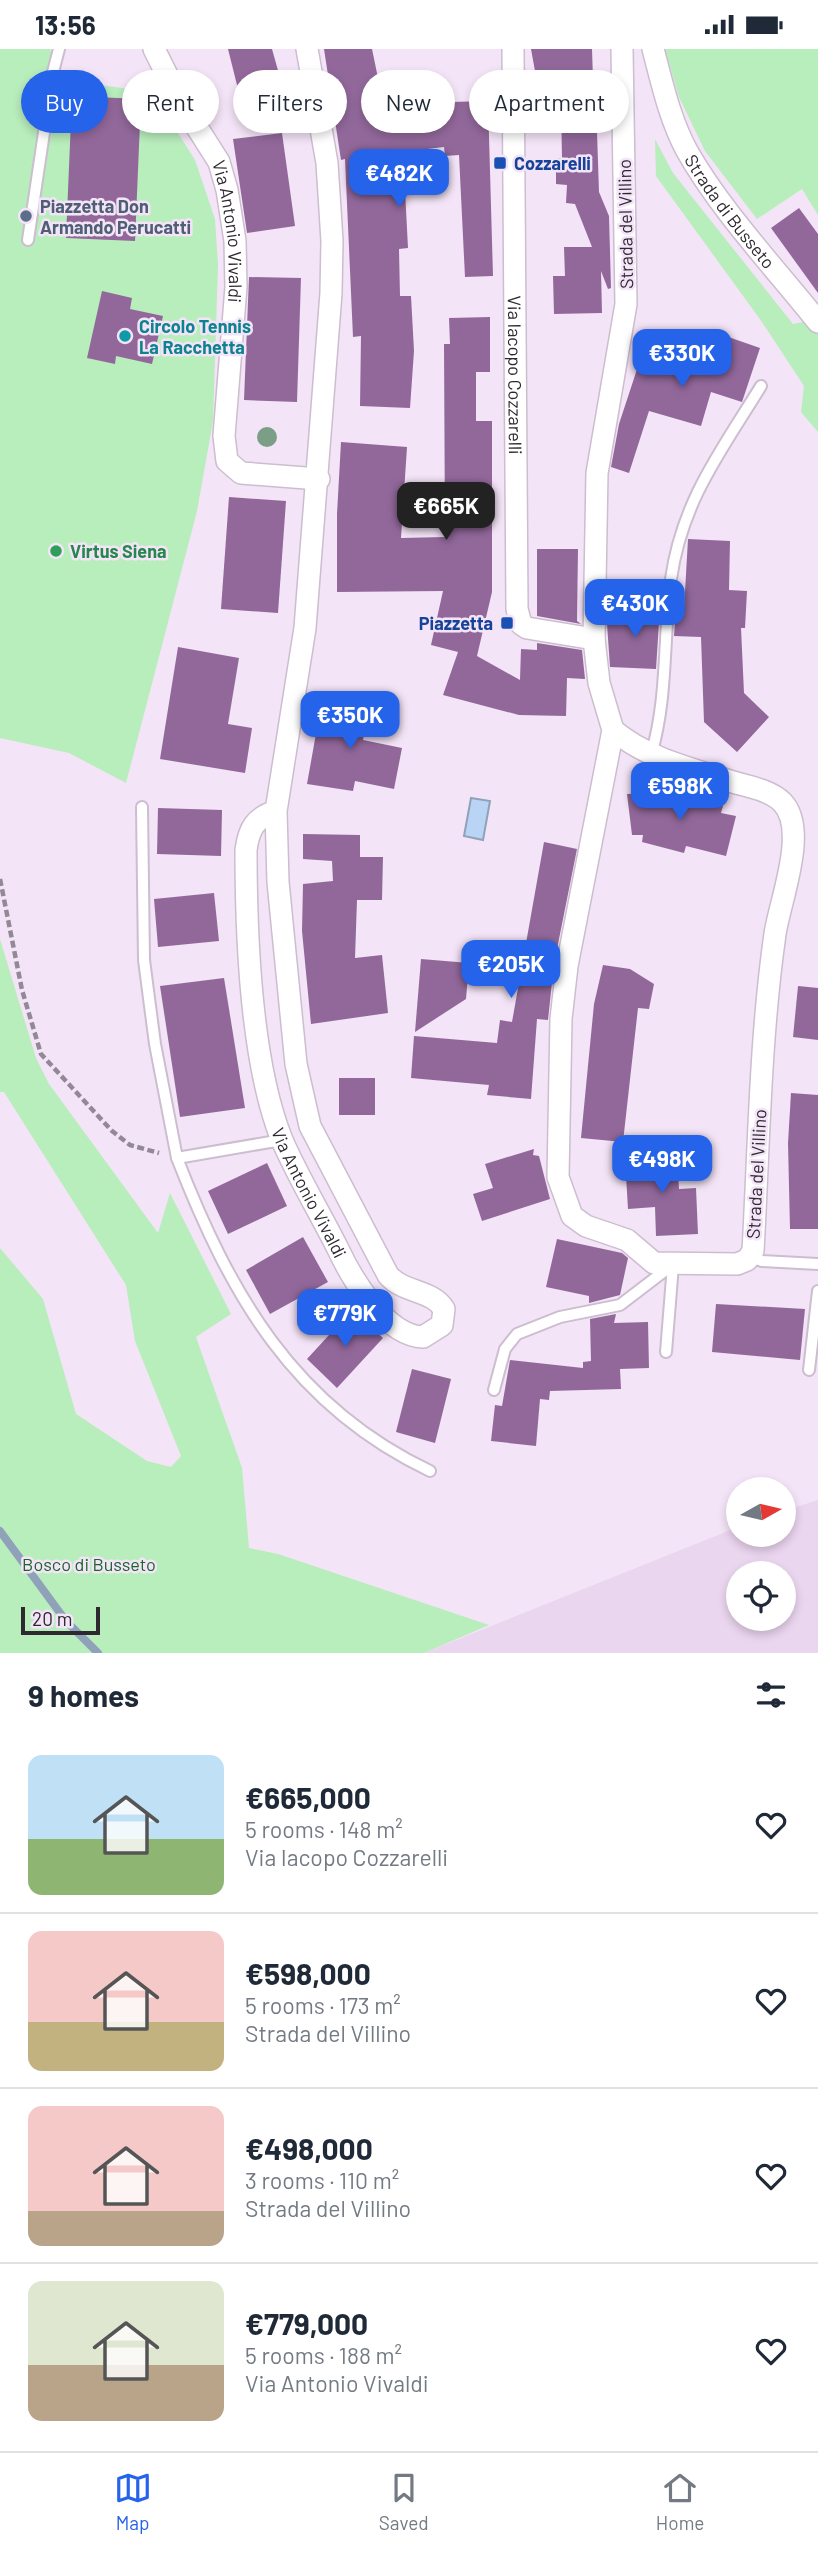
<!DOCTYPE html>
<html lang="en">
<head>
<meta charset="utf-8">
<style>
	:root { --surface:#fff; --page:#f6f6f7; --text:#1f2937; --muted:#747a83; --line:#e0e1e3; --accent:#2563eb }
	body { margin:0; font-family:Barlow,sans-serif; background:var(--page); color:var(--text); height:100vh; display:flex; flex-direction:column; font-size:26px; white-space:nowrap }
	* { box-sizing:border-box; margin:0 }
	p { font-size:23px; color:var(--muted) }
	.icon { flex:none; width:38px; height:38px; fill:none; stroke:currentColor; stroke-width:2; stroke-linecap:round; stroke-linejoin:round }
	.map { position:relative; height:1604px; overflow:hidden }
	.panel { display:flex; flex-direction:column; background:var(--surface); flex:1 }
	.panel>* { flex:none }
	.top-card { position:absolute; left:21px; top:21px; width:777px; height:63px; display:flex; gap:14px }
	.needle { width:46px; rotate:82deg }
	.buttons { position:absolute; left:726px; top:1428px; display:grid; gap:14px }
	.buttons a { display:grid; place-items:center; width:70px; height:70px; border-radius:50%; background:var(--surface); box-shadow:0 4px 10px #0003; font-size:35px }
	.scale { position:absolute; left:21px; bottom:18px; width:79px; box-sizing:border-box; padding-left:7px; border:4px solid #2e2930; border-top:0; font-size:19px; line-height:24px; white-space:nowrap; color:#2e2930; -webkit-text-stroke:5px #f4e4f7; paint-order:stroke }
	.price { position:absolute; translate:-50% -60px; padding:0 16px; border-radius:14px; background:var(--accent); color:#fff; font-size:23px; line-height:46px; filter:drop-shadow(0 2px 4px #0008) }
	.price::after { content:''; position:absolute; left:50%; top:42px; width:21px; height:16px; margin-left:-10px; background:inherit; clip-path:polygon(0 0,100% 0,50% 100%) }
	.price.on { background:#222; color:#fff }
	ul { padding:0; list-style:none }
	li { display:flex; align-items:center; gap:21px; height:175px; padding:0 28px }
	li+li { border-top:2px solid var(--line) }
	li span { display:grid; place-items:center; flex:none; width:196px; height:140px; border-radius:14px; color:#555 }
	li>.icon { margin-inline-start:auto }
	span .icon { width:84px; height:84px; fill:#fffc; stroke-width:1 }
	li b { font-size:30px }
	h2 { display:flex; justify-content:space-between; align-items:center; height:84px; padding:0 28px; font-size:30px }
	.pill { padding:0 24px; border-radius:32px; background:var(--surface); box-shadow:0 4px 10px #0003; font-size:24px; line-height:63px }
	.pill.on { background:var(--accent); color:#fff }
	.status { display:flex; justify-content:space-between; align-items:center; height:49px; padding:0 35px; background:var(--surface); direction:ltr }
	.status svg { height:19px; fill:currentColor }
	.tab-bar { display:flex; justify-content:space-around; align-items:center; height:98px; border-top:2px solid var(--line); background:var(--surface); font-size:19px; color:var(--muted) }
	.tab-bar a { display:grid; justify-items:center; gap:4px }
	.tab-bar .on { color:var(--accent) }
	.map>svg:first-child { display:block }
	.built { fill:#ebd6ef; fill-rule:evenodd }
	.green { fill:#b8edbc }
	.water { fill:#bad4f5; stroke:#90a1ba; stroke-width:2 }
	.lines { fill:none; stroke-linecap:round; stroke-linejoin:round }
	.stream { stroke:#90a1ba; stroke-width:8 }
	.building { fill:#92689b }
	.lane-casing { stroke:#ccbdcf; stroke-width:14 }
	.street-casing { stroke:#ccbdcf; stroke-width:24 }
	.path { stroke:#938996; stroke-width:4.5; stroke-dasharray:7 3.5; stroke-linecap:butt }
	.lane { stroke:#fff; stroke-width:10 }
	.street { stroke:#fff; stroke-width:21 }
	.tree { fill:#7a9f86 }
	.transit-dot { fill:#1a4fb4; stroke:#f4e4f7; stroke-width:2.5 }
	.service-dot { fill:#5c6f8a; stroke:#f4e4f7; stroke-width:2.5 }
	.culture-dot { fill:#0f9aa8; stroke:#f4e4f7; stroke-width:2.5 }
	.leisure-dot { fill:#2e9e5b; stroke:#f4e4f7; stroke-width:2.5 }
	.labels { text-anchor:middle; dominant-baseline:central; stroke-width:5; stroke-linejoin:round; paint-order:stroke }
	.transit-label { font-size:18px; font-weight:bold; fill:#164399; stroke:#f4e4f7; text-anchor:start }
	.service-label { font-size:18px; font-weight:bold; fill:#4e5e75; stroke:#f4e4f7; text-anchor:start }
	.street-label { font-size:18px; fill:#2e2930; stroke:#f4e4f7 }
	.culture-label { font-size:18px; font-weight:bold; fill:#0d838f; stroke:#f4e4f7; text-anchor:start }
	.leisure-label { font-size:18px; font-weight:bold; fill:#27864d; stroke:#f4e4f7; text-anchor:start }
	.park-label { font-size:18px; fill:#17662a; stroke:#f4e4f7 }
</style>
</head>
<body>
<div class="status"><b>13:56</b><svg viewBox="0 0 49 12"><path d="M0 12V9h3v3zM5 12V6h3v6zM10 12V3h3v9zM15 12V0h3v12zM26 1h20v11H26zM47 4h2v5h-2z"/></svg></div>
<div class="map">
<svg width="818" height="1604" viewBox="0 0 818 1604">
	<rect width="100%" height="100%" fill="#f4e4f7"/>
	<!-- built -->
	<path class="built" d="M818,1451V1604H424L738,1478V1486H784V1462ZM738,1524H784V1570H738Z"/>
	<!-- green -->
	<g class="green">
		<polygon points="0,0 50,0 63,31 152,43 195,111 215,170 218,216 213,372 197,462 126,734 69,704 0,689"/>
		<polygon points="665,0 818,0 818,166 802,140 757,170 705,102 679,48"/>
		<polygon points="655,90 673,124 793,275 818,270 818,383 801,363 804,337 762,273 656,127"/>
		<polygon points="0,890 36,1009 49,1035 158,1184 170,1144 231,1265 196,1288 242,1419 249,1499 278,1505 489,1576 424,1604 0,1604 0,1199 43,1250 76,1365 147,1412 171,1418 181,1407 135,1292 126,1236 4,1043 0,1043"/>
	</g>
	<!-- water -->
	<polygon class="water" points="471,749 490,752 483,791 464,787"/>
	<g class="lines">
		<!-- stream -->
		<polyline class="stream" points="0,1482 66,1572 98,1604"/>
	</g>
	<!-- building -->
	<g class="building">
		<polygon points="228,0 272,0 279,25 237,36"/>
		<polygon points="324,0 372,0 383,53 412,49 413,54 488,52 493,227 465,228 459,106 445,107 444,98 403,103 408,199 399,200 400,247 411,247 414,302 410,359 360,357 361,287 353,288 345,110 341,111"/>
		<polygon points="531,0 592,0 594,61 603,81 597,83 599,143 609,167 611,239 608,240 601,222 602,264 554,265 553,227 565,227 564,198 592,198 575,155 566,154 567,136 556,135 556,109 562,109 561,57 552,57 550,21 535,22"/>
		<polygon points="72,47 141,50 135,192 66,189"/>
		<polygon points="282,84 295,177 247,184 233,90"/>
		<polygon points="799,159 818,185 818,244 771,179"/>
		<polygon points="249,228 301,229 297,353 244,351"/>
		<polygon points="102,242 132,249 130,260 163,267 152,315 116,307 115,315 87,309"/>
		<polygon points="490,268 490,323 476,323 476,372 492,372 492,543 477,607 520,631 521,600 537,601 537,594 582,601 585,630 567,629 566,667 519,666 443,646 458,603 431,596 443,542 337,543 337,465 341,393 407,398 401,489 445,488 444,295 450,295 449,269"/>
		<polygon points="714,283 760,299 742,353 711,343 701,377 649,362 629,424 611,418 619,375 644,299 693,318 700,296 709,299"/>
		<polygon points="229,448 286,452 278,564 221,560"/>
		<polygon points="688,490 730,492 729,541 747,542 745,579 741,579 744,644 769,668 737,703 704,673 701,588 674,587 676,559 684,560"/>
		<polygon points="537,500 578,500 577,572 581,575 537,567"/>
		<polygon points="623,557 660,558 656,620 610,618 607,575 622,576"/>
		<polygon points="178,598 239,609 228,675 252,679 245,724 160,710"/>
		<polygon points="322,651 369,660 363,691 402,699 394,740 355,732 353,742 307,735"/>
		<polygon points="656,740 723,757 721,764 736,767 726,807 686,797 684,804 642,793 643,786 632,786 627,745 655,744"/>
		<polygon points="158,759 222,761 221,807 157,805"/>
		<polygon points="303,785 360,786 360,808 383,808 382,851 357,851 355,909 382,906 388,964 311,975 302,882 303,835 333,832 332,812 303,810"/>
		<polygon points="544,793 577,800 554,915 548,971 537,970 531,1050 487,1046 489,1036 411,1029 414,987 497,994 500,971 512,973"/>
		<polygon points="214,844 219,892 158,898 154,850"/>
		<polygon points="421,910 469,914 466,950 415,983"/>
		<polygon points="603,916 630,920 654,935 649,960 638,959 623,1093 581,1089 594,955"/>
		<polygon points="224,929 245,1059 180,1068 160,937"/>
		<polygon points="798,937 818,939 818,991 793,988"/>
		<rect x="339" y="1029" width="36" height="37"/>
		<polygon points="791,1044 818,1046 818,1180 790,1180 788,1094"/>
		<polygon points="534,1100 533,1106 539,1107 550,1150 482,1172 473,1145 493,1139 485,1115"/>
		<polygon points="677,1107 679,1140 696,1139 698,1185 656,1187 655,1158 628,1160 625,1110"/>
		<polygon points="267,1114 287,1157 228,1185 208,1142"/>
		<polygon points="303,1188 328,1233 270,1265 246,1221"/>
		<polygon points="557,1190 622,1204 628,1209 620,1246 589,1254 589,1247 546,1238"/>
		<polygon points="716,1255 805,1260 800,1311 712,1303"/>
		<polygon points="352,1261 383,1289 337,1339 307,1310"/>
		<polygon points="616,1265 614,1274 648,1273 649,1319 620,1320 621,1340 550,1342 549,1351 540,1350 536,1397 491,1392 495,1356 502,1357 510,1311 583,1319 583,1313 591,1312 590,1270"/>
		<polygon points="412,1320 451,1330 435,1394 396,1383"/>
	</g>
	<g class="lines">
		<defs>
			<g id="lane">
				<polyline points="28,191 53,23 59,0"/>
				<path d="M651,706C668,649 663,590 671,530C682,452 721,402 761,337"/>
				<polyline points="142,758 144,911 155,995 177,1109 282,1091"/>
				<path d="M177,1109C230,1245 293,1357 430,1422"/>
				<polyline points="750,1208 762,1212 818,1215"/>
				<polyline points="666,1303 673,1216"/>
				<polyline points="809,1321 818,1242"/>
				<polyline points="494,1341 505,1300 517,1285 560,1268 620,1256 671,1217"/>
			</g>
			<g id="street">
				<path id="s1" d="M154,0L179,50L219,113L227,141L235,192L236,238L224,387L227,412L241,424L319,430"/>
				<path id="s2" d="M513,0L517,560L521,575L527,579L594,590"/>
				<path id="s3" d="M653,0C662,34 670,71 687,102C721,162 775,219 818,273"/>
				<path d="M613,681C648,710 690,719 733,733C749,738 770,741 782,753C809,780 780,851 775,885C760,990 759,1096 753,1202L747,1211L737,1215L654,1214L627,1191L586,1177L572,1167L558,1128L561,970L567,917L613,681L599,634L594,590L597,424L626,255L622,0"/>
				<path id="s4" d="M276,762C255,769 249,779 246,801C246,885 251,1014 282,1091C298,1128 320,1164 338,1200C352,1230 386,1287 423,1288L442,1276L444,1260C433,1241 403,1244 388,1226L310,1077L296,1015L278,833L276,762L305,579L331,244L332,192L327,114L307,0"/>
			</g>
		</defs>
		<!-- lane casing -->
		<use href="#lane" class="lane-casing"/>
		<!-- street casing -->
		<use href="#street" class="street-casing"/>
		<!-- path -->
		<polyline class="path" points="0,830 22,941 41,1005 112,1082 130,1096 159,1104"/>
		<!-- lane -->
		<use href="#lane" class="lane"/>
		<!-- street -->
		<use href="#street" class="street"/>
	</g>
	<!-- trees -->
	<circle class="tree" cx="267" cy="388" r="10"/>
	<!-- markers -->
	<g class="transit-dot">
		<rect x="493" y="107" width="14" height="14" rx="3.5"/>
		<rect x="500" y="567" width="14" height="14" rx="3.5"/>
	</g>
	<circle class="service-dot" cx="26" cy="167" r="7"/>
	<circle class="culture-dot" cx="125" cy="287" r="7"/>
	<circle class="leisure-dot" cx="56" cy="502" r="7"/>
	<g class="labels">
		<!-- transit labels -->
		<g class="transit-label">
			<text x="514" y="114">Cozzarelli</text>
			<text x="493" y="574" text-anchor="end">Piazzetta</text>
		</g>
		<!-- service labels -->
		<g class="service-label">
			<text x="40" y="157">Piazzetta Don<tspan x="40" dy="21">Armando Perucatti</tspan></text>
		</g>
		<!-- street labels -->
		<g class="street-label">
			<text stroke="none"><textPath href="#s3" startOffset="182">Strada di Busseto</textPath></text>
			<text transform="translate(625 175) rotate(-91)">Strada del Villino</text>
			<text stroke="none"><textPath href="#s1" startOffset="201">Via Antonio Vivaldi</textPath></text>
			<text stroke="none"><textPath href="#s2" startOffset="326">Via Iacopo Cozzarelli</textPath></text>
			<text transform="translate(756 1125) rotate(-87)">Strada del Villino</text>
			<text stroke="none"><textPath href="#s4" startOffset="406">Via Antonio Vivaldi</textPath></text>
		</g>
		<!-- culture labels -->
		<g class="culture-label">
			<text x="139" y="277">Circolo Tennis<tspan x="139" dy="21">La Racchetta</tspan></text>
		</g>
		<!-- leisure labels -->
		<g class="leisure-label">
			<text x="70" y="502">Virtus Siena</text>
		</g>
		<!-- park labels -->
		<g class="park-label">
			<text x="89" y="1515">Bosco di Busseto</text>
		</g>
	</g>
</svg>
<div class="buttons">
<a><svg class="needle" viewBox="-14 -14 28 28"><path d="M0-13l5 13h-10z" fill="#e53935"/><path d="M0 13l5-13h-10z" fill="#747a83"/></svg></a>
<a><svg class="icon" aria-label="locate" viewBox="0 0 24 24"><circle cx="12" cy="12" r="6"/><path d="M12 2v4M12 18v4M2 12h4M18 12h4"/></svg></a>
</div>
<div class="scale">20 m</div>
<b class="price" style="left:399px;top:160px">€482K</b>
<b class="price" style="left:682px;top:340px">€330K</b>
<b class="price on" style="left:446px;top:493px">€665K</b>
<b class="price" style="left:635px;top:590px">€430K</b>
<b class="price" style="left:350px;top:702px">€350K</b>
<b class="price" style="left:680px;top:773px">€598K</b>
<b class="price" style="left:511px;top:951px">€205K</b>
<b class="price" style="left:662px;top:1146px">€498K</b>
<b class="price" style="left:345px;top:1300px">€779K</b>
<div class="top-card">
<a class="pill on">Buy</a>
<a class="pill">Rent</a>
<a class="pill">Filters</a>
<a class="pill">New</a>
<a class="pill">Apartment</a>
</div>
</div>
<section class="panel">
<h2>9 homes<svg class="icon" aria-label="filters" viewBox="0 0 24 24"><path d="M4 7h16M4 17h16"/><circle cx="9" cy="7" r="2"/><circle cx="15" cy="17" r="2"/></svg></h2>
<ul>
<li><span style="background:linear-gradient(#bfe0f5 60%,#8fb573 0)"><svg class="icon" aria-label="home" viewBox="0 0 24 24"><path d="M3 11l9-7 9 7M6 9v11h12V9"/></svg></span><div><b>€665,000</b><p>5 rooms · 148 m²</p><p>Via Iacopo Cozzarelli</p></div><svg class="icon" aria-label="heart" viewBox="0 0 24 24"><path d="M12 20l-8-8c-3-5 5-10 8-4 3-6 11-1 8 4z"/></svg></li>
<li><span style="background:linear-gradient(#f6c9c9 65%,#c2b280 0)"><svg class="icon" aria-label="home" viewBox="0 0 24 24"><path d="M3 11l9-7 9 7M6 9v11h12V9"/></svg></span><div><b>€598,000</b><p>5 rooms · 173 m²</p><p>Strada del Villino</p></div><svg class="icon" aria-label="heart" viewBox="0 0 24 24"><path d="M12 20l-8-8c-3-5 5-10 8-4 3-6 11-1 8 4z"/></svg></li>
<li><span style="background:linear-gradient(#f6c9c9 75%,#b9a48a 0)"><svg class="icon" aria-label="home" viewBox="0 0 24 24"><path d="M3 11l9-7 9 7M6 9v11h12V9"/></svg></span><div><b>€498,000</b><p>3 rooms · 110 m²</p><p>Strada del Villino</p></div><svg class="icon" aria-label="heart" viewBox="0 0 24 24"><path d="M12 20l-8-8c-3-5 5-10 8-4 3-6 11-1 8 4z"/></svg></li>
<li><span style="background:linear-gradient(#dfe7d0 60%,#b9a48a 0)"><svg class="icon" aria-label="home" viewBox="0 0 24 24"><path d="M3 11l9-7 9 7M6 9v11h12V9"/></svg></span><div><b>€779,000</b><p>5 rooms · 188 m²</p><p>Via Antonio Vivaldi</p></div><svg class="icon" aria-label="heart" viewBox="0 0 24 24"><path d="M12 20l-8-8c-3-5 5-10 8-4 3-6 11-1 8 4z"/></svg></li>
</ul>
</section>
<nav class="tab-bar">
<a class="on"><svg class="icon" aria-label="map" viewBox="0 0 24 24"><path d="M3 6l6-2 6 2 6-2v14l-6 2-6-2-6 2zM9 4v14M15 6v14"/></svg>Map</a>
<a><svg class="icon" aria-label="saved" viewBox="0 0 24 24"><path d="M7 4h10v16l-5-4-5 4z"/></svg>Saved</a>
<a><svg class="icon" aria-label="home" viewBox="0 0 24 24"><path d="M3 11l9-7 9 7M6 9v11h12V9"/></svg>Home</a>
</nav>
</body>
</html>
